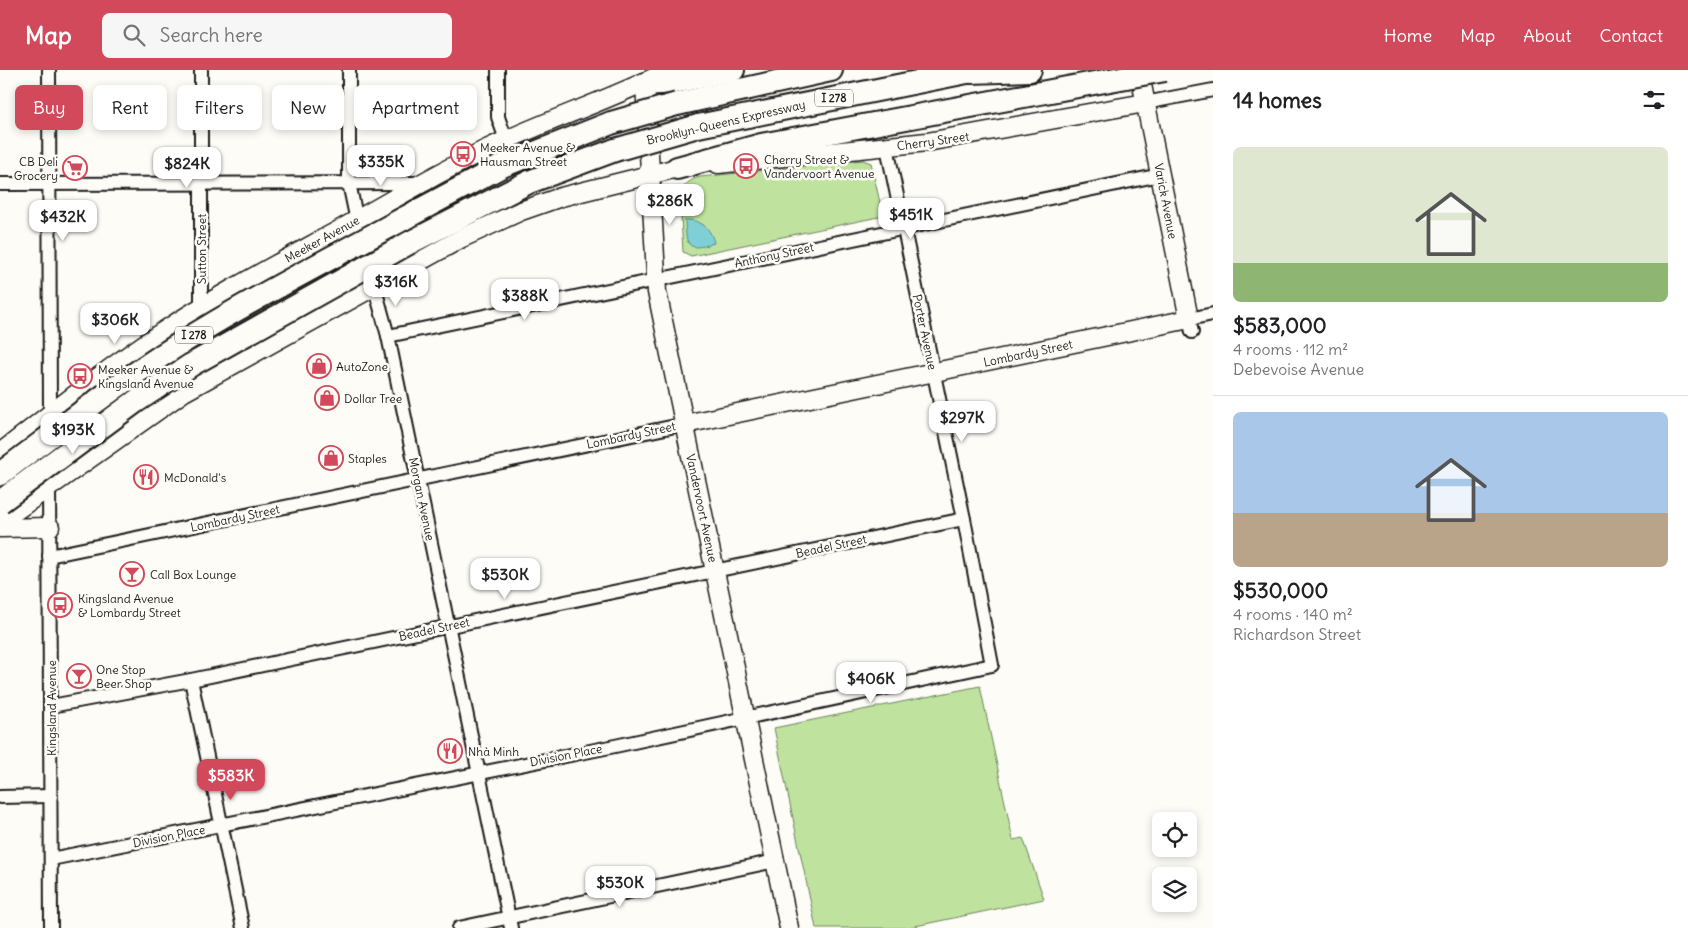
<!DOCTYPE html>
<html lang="en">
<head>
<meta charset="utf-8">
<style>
	:root { --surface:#fff; --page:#f6f6f6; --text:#202124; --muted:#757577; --line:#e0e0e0; --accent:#d1495b }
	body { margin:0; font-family:Delius,sans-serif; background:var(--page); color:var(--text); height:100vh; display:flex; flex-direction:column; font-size:19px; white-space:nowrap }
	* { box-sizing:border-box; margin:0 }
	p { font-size:16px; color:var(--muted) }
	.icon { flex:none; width:28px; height:28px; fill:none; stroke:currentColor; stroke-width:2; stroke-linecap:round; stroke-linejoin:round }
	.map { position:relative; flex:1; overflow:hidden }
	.sheet { display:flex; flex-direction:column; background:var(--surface); width:475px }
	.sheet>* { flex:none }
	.guide { position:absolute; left:15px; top:15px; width:475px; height:45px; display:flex; gap:10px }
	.controls { position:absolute; left:1152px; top:742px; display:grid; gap:10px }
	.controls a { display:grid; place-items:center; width:45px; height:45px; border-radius:8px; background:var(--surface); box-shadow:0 2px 8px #0003; font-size:25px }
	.price { position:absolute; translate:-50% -42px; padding:0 11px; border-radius:10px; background:#fff; color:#222; font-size:16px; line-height:32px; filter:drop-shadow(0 1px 2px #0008) }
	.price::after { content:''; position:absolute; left:50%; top:30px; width:15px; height:11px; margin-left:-8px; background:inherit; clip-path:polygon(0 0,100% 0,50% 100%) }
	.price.on { background:var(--accent); color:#fff }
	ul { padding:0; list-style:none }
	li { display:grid; align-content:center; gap:10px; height:265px; padding:0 20px }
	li+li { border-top:1px solid var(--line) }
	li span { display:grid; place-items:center; height:155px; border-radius:8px; color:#555 }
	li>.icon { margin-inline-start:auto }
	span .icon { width:90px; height:90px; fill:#fffc; stroke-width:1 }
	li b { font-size:21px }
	h2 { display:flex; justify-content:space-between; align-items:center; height:60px; padding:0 20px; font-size:21px }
	.pill { padding:0 18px; border-radius:8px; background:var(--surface); box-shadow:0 2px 8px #0003; font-size:18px; line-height:45px }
	.pill.on { background:var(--accent); color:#fff }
	header { display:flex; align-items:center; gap:30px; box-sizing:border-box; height:70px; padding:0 25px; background:var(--accent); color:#fff }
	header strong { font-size:24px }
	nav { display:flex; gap:28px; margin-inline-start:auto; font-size:18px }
	.search { width:350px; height:45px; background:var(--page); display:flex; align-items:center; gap:12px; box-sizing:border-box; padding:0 18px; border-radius:8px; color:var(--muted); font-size:19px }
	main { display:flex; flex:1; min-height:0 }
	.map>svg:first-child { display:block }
	.green { fill:#bfe39e; stroke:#6e805d }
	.water { fill:#7fd0d6; stroke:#57888c }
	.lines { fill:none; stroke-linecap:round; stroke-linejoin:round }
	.street-casing { stroke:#1c1c1c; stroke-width:16 }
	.secondary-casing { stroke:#1c1c1c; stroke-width:21 }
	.highway-casing { stroke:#1c1c1c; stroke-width:26 }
	.street { stroke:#fdfcf7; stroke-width:12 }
	.secondary { stroke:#fdfcf7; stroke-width:18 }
	.highway { stroke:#fdfcf7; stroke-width:22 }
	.highway-bridge-casing { stroke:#1c1c1c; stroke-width:26; stroke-linecap:butt }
	.highway-bridge { stroke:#fdfcf7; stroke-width:22 }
	.labels { text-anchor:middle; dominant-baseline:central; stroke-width:5; stroke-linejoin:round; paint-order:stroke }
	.shield { fill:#fdfcf7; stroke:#605f5e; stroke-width:1 }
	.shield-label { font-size:11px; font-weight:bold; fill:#1c1c1c }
	.street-label { font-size:12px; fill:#1c1c1c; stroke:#fdfcf7 }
	.poi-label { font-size:12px; fill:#1c1c1c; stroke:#fdfcf7; text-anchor:start }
</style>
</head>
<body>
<header>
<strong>Map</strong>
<div class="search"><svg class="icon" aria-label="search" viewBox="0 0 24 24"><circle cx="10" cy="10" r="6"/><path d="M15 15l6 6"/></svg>Search here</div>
<nav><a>Home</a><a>Map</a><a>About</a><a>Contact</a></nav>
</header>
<main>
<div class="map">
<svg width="1213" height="858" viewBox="0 0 1213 858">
	<rect width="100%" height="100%" fill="#fdfcf7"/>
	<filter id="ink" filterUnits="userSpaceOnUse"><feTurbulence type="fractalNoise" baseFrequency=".02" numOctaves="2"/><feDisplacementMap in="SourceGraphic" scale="10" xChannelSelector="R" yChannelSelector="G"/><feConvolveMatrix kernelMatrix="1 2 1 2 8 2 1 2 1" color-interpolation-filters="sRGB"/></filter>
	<g filter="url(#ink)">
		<!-- green -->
		<g class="green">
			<path d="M863,90L871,93L883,146L691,186L683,182L680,128C681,116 689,110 700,107Z"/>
			<polygon points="980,616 1013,770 1023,768 1044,829 906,858 816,858 774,658"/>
		</g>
		<!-- water -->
		<path class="water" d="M685,150C700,149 711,158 714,173C687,182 686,176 685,150Z"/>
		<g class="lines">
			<defs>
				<g id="street">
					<polyline points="49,0 50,350"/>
					<polyline points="201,0 201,237"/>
					<polyline points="349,0 349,113 358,156 388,266 511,858"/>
					<polyline points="498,0 498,47 506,70"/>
					<polyline points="1145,33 1213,20"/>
					<polyline points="0,114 421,113"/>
					<polyline points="1192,262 1189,249 1213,244"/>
					<polyline points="388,266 1160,105"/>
					<polyline points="49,411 51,858"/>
					<polyline points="49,486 685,354"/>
					<polyline points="191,610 243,858"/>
					<polyline points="51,636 191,610 964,449"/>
					<polyline points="0,727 51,726"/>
					<polyline points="51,789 615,676 992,595 964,449 887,77"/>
					<polyline points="459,858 775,791"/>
				</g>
				<g id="secondary">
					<polyline points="645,14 657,222 789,858"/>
					<polyline points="718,94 927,72 1145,33"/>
					<polyline points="685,354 1189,249 1139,0"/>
					<path d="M0,383C53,342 106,299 162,262C219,224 281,192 341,159C390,131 440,101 491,77C550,49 612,29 670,0"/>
					<polyline points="0,452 184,322 462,168 521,141 561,127 677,98 690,97"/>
					<polyline points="0,458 50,457"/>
				</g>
				<g id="highway">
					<polyline points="970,2 1030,0"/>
					<polyline points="645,14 674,12 733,0"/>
					<polyline points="677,34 831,0"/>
					<polyline points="698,56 977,0"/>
					<polyline points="677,98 761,75 1110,10"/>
					<polyline points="403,149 502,96 611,53"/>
					<polyline points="409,173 529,112 615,80"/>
				</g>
			</defs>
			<!-- street casing -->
			<use href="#street" class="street-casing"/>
			<!-- secondary casing -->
			<use href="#secondary" class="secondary-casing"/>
			<!-- highway casing -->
			<use href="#highway" class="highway-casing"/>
			<!-- street -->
			<use href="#street" class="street"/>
			<!-- secondary -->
			<use href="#secondary" class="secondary"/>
			<!-- highway -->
			<use href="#highway" class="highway"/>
			<defs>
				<g id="highway-bridge">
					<polyline points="1110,10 1165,0"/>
					<polyline points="611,53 677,34"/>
					<polyline points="615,80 698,56"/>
					<path d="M0,404C59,360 116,314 178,275C251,229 328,190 403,149"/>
					<polyline points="0,432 135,332 191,295 409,173"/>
				</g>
			</defs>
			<!-- highway-bridge casing -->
			<use href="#highway-bridge" class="highway-bridge-casing"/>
			<!-- highway-bridge -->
			<use href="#highway-bridge" class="highway-bridge"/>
		</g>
	</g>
	<!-- icons -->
	<defs>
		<symbol id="bus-ring" viewBox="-11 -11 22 22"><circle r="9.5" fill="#fdfcf7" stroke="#d1495b" stroke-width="1.5"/><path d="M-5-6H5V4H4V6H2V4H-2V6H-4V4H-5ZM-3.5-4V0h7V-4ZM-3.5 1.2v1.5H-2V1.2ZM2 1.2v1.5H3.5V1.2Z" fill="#d1495b"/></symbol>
		<symbol id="supermarket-ring" viewBox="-11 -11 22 22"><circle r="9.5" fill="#fdfcf7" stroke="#d1495b" stroke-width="1.5"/><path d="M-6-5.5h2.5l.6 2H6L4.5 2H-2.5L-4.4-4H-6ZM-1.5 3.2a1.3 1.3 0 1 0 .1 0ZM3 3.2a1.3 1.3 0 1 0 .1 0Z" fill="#d1495b"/></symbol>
		<symbol id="shop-ring" viewBox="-11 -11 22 22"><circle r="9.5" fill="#fdfcf7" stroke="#d1495b" stroke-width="1.5"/><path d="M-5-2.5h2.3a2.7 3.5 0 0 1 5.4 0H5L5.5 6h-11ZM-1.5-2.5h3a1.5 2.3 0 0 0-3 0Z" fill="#d1495b"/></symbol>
		<symbol id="restaurant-ring" viewBox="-11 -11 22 22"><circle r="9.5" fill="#fdfcf7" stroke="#d1495b" stroke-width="1.5"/><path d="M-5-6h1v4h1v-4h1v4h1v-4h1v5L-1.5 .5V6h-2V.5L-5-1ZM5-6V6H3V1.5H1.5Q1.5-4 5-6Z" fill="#d1495b"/></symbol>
		<symbol id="bar-ring" viewBox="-11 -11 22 22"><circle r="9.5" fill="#fdfcf7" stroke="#d1495b" stroke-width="1.5"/><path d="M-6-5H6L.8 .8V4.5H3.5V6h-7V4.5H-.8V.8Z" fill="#d1495b"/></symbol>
	</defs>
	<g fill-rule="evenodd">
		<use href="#bus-ring" x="449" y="70" width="28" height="28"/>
		<use href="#bus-ring" x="732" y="82" width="28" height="28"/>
		<use href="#supermarket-ring" x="61" y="84" width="28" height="28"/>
		<use href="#shop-ring" x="305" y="282" width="28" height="28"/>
		<use href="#bus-ring" x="66" y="292" width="28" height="28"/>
		<use href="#shop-ring" x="313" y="314" width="28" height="28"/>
		<use href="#shop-ring" x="317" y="374" width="28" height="28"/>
		<use href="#restaurant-ring" x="132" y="393" width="28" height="28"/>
		<use href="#bar-ring" x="118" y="490" width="28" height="28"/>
		<use href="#bus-ring" x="46" y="521" width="28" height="28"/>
		<use href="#bar-ring" x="65" y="592" width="28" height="28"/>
		<use href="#restaurant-ring" x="436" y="667" width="28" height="28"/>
	</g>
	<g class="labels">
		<!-- shield labels -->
		<g class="shield">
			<rect x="815" y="19.5" width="38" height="17" rx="4"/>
			<rect x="175" y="256.5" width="38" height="17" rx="4"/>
		</g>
		<g class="shield-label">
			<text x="834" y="28">I 278</text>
			<text x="194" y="265">I 278</text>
		</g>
		<!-- street labels -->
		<g class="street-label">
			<text transform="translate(726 52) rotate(-13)">Brooklyn-Queens Expressway</text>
			<text transform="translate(933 71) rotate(-8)">Cherry Street</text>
			<text transform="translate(1166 131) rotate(79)">Varick Avenue</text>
			<text transform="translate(322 169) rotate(-29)">Meeker Avenue</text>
			<text transform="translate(201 179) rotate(-90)">Sutton Street</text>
			<text transform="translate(774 185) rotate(-12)">Anthony Street</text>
			<text transform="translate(925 262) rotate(78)">Porter Avenue</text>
			<text transform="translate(1028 283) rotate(-12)">Lombardy Street</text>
			<text transform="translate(631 365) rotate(-12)">Lombardy Street</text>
			<text transform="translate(422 429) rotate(78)">Morgan Avenue</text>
			<text transform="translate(702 438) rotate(78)">Vandervoort Avenue</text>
			<text transform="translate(235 448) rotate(-12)">Lombardy Street</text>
			<text transform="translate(831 476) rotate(-12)">Beadel Street</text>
			<text transform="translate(434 559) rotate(-12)">Beadel Street</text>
			<text transform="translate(51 638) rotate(-90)">Kingsland Avenue</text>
			<text transform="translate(566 685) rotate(-11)">Division Place</text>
			<text transform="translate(169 766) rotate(-11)">Division Place</text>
		</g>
		<!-- poi labels -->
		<g class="poi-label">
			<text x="480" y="77">Meeker Avenue &amp;<tspan x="480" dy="14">Hausman Street</tspan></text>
			<text x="764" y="89">Cherry Street &amp;<tspan x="764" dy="14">Vandervoort Avenue</tspan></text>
			<text x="58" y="91" text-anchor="end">CB Deli<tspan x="58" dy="14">Grocery</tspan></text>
			<text x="336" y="296">AutoZone</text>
			<text x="98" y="299">Meeker Avenue &amp;<tspan x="98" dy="14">Kingsland Avenue</tspan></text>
			<text x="344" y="328">Dollar Tree</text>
			<text x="348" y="388">Staples</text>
			<text x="164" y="407">McDonald's</text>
			<text x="150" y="504">Call Box Lounge</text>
			<text x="78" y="528">Kingsland Avenue<tspan x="78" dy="14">&amp; Lombardy Street</tspan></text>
			<text x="96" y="599">One Stop<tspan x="96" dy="14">Beer Shop</tspan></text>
			<text x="468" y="681">Nhà Minh</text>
		</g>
	</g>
</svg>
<div class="controls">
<a><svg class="icon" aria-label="locate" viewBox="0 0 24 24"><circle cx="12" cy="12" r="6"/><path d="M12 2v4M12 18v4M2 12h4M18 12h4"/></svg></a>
<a><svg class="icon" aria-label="layers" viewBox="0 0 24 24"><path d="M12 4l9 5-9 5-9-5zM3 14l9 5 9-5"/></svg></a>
</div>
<b class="price" style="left:381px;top:117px">$335K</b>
<b class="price" style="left:187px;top:119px">$824K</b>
<b class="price" style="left:670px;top:156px">$286K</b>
<b class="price" style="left:911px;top:170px">$451K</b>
<b class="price" style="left:63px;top:172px">$432K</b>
<b class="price" style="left:396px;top:237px">$316K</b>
<b class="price" style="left:525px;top:251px">$388K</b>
<b class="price" style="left:115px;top:275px">$306K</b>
<b class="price" style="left:962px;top:373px">$297K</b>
<b class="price" style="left:73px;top:385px">$193K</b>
<b class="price" style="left:505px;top:530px">$530K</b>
<b class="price" style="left:871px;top:634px">$406K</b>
<b class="price on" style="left:231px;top:731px">$583K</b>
<b class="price" style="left:620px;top:838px">$530K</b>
<div class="guide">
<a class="pill on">Buy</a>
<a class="pill">Rent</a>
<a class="pill">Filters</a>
<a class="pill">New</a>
<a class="pill">Apartment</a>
</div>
</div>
<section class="sheet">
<h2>14 homes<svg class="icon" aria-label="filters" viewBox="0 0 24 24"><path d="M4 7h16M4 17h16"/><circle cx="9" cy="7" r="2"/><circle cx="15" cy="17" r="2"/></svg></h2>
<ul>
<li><span style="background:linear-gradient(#dfe7d0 75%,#8fb573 0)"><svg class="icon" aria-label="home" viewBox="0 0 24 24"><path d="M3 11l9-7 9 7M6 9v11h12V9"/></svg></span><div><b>$583,000</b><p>4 rooms · 112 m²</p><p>Debevoise Avenue</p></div></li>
<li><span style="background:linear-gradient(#a9c7e8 65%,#b9a48a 0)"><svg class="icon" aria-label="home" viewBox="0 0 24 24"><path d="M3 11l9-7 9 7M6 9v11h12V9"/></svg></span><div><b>$530,000</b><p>4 rooms · 140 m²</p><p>Richardson Street</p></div></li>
</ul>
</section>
</main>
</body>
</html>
